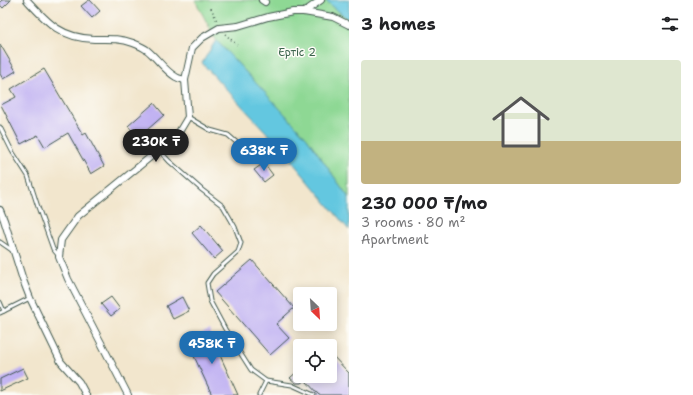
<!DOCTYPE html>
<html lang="en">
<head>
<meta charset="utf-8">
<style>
	:root { --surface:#fff; --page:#f6f6f6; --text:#202124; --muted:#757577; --line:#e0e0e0; --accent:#1f6fb2 }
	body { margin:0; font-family:"Shantell Sans",sans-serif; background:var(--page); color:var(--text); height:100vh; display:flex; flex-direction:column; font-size:15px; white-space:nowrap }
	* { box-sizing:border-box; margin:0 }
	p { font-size:13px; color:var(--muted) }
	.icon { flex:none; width:22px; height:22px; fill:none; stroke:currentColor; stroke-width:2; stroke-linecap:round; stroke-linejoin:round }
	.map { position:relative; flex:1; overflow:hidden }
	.side { display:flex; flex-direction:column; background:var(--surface); width:344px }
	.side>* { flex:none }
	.needle { width:26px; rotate:155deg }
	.fabs { position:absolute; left:293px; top:287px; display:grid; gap:8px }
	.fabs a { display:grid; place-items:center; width:44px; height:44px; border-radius:4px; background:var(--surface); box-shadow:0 2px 10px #0003; font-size:20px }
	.price { position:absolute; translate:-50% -34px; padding:0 9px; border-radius:14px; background:var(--accent); color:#fff; font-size:13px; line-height:26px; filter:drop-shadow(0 1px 2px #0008) }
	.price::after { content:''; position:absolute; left:50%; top:24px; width:12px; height:9px; margin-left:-6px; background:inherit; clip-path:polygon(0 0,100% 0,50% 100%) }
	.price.on { background:#222; color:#fff }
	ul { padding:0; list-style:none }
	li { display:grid; align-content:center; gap:8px; height:212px; padding:0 12px }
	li+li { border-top:1px solid var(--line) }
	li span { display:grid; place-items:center; height:124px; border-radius:4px; color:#555 }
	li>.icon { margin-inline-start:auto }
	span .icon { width:72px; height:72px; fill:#fffc; stroke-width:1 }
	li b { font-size:17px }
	h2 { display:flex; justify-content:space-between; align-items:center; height:48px; padding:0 12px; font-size:17px }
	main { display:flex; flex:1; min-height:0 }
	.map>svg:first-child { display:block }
	.green { fill:#8ed894; stroke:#568a64 }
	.water { fill:#63c7e0; stroke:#41828a }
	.building { fill:#bfb0f2 }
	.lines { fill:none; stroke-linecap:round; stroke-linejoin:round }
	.lane-casing { stroke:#3f564b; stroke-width:5 }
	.street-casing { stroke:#3f564b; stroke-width:8 }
	.path { stroke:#3f564b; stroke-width:1.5; stroke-dasharray:1 3; stroke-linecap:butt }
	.lane { stroke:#fff; stroke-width:3 }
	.street { stroke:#fff; stroke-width:6 }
	.labels { text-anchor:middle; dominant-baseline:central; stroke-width:3; stroke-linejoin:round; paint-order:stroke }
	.park-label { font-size:11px; fill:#3b644c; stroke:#fdfcf7 }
</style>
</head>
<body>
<main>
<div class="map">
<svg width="349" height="395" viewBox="0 0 349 395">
	<rect width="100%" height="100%" fill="#fdfcf7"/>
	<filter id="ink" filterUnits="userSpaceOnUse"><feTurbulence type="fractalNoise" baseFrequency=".025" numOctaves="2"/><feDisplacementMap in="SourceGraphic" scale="8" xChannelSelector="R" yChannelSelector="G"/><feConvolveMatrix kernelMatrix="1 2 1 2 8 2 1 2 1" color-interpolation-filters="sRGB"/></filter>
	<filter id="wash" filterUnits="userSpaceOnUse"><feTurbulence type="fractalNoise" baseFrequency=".012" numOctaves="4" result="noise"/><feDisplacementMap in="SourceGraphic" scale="16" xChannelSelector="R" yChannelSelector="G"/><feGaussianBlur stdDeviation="0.9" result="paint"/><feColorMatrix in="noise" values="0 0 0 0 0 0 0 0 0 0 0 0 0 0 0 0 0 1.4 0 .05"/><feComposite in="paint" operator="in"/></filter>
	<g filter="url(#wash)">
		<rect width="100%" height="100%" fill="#f2e6cd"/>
		<!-- green -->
		<polygon class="green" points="195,0 325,0 349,20 349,198 307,138 216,40"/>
		<!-- water -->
		<g class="water">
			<polygon points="325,0 349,0 349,20"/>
			<polygon points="216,40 307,138 349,198 349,230 279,146 202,63"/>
		</g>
		<g id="blocks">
			<!-- building -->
			<g class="building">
				<polygon points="2,0 11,0 3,8 0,5 0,2"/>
				<polygon points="89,0 90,0 100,11 92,18 81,6"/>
				<polygon points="0,44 16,71 3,79 0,74"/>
				<polygon points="44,69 83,135 86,133 104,166 91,174 68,133 45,147 38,135 21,144 1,105 16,97 11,89"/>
				<polygon points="154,103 164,115 138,138 128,126"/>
				<polygon points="264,163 273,175 264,182 254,170"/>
				<polygon points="201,225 223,251 214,259 192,233"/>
				<polygon points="252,260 294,308 276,324 289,338 270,355 215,292"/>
				<polygon points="111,297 120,309 111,316 101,304"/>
				<polygon points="182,297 189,311 173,319 166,306"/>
				<polygon points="209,331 238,395 212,395 187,341"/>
				<polygon points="330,353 349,373 349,395 319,395 305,380 301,383 296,383 290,378 300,369 300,376 330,376"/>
				<polygon points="23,368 28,378 0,391 0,379"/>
			</g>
		</g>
	</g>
	<g filter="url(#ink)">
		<use href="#blocks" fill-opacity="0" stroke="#3f564b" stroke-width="1"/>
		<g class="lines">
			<defs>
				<g id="lane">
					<polyline points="188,117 210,130 228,135 244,149 252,154"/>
					<polyline points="0,127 12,151 28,176 38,207 53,249 58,255"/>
					<polyline points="159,150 169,161 202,190 223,206 235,227 241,243 238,252 213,274 207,283 210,301 225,329 251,370 266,381 292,385 314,395"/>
					<polyline points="0,242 13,251"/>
					<polyline points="0,302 4,311"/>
					<polyline points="0,313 30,298"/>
					<polyline points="259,395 266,381"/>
				</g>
				<g id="street">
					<path d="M27,0C48,23 61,38 94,39C107,39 120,38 133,43C138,45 143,47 147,50C157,58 165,71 176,77C179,79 182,79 185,80"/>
					<polyline points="262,0 265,2"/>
					<polyline points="304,12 321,0"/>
					<polyline points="0,210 4,220 23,280 30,298 61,362 79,382 86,395"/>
					<polyline points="128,395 112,364 68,279 59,257 61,240 78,216 159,150 179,132 188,117 185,80 192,48 202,38 219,28 238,26 268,17 293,12 304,12 333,17 349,25"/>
				</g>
			</defs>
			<!-- lane casing -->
			<use href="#lane" class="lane-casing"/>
			<!-- street casing -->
			<use href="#street" class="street-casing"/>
			<!-- path -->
			<g class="path">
				<polyline points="211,8 217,21"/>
				<polyline points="225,34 237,45"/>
			</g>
			<!-- lane -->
			<use href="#lane" class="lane"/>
			<!-- street -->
			<use href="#street" class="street"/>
		</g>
	</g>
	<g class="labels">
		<!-- park labels -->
		<g class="park-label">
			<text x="297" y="52">Ертіс 2</text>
		</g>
	</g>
</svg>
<div class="fabs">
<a><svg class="needle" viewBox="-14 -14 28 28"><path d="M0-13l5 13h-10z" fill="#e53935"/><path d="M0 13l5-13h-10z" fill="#757577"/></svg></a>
<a><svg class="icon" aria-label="locate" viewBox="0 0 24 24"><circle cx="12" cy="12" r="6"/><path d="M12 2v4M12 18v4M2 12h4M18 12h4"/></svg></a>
</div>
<b class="price on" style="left:156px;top:163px">230K ₸</b>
<b class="price" style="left:264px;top:172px">638K ₸</b>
<b class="price" style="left:212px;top:365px">458K ₸</b>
</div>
<section class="side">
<h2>3 homes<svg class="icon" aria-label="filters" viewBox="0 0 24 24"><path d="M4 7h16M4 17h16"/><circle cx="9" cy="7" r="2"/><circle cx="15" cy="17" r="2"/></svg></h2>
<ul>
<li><span style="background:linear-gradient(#dfe7d0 65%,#c2b280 0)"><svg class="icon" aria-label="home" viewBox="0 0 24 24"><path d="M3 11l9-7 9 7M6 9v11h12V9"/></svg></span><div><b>230 000 ₸/mo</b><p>3 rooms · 80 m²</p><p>Apartment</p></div></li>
</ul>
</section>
</main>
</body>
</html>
